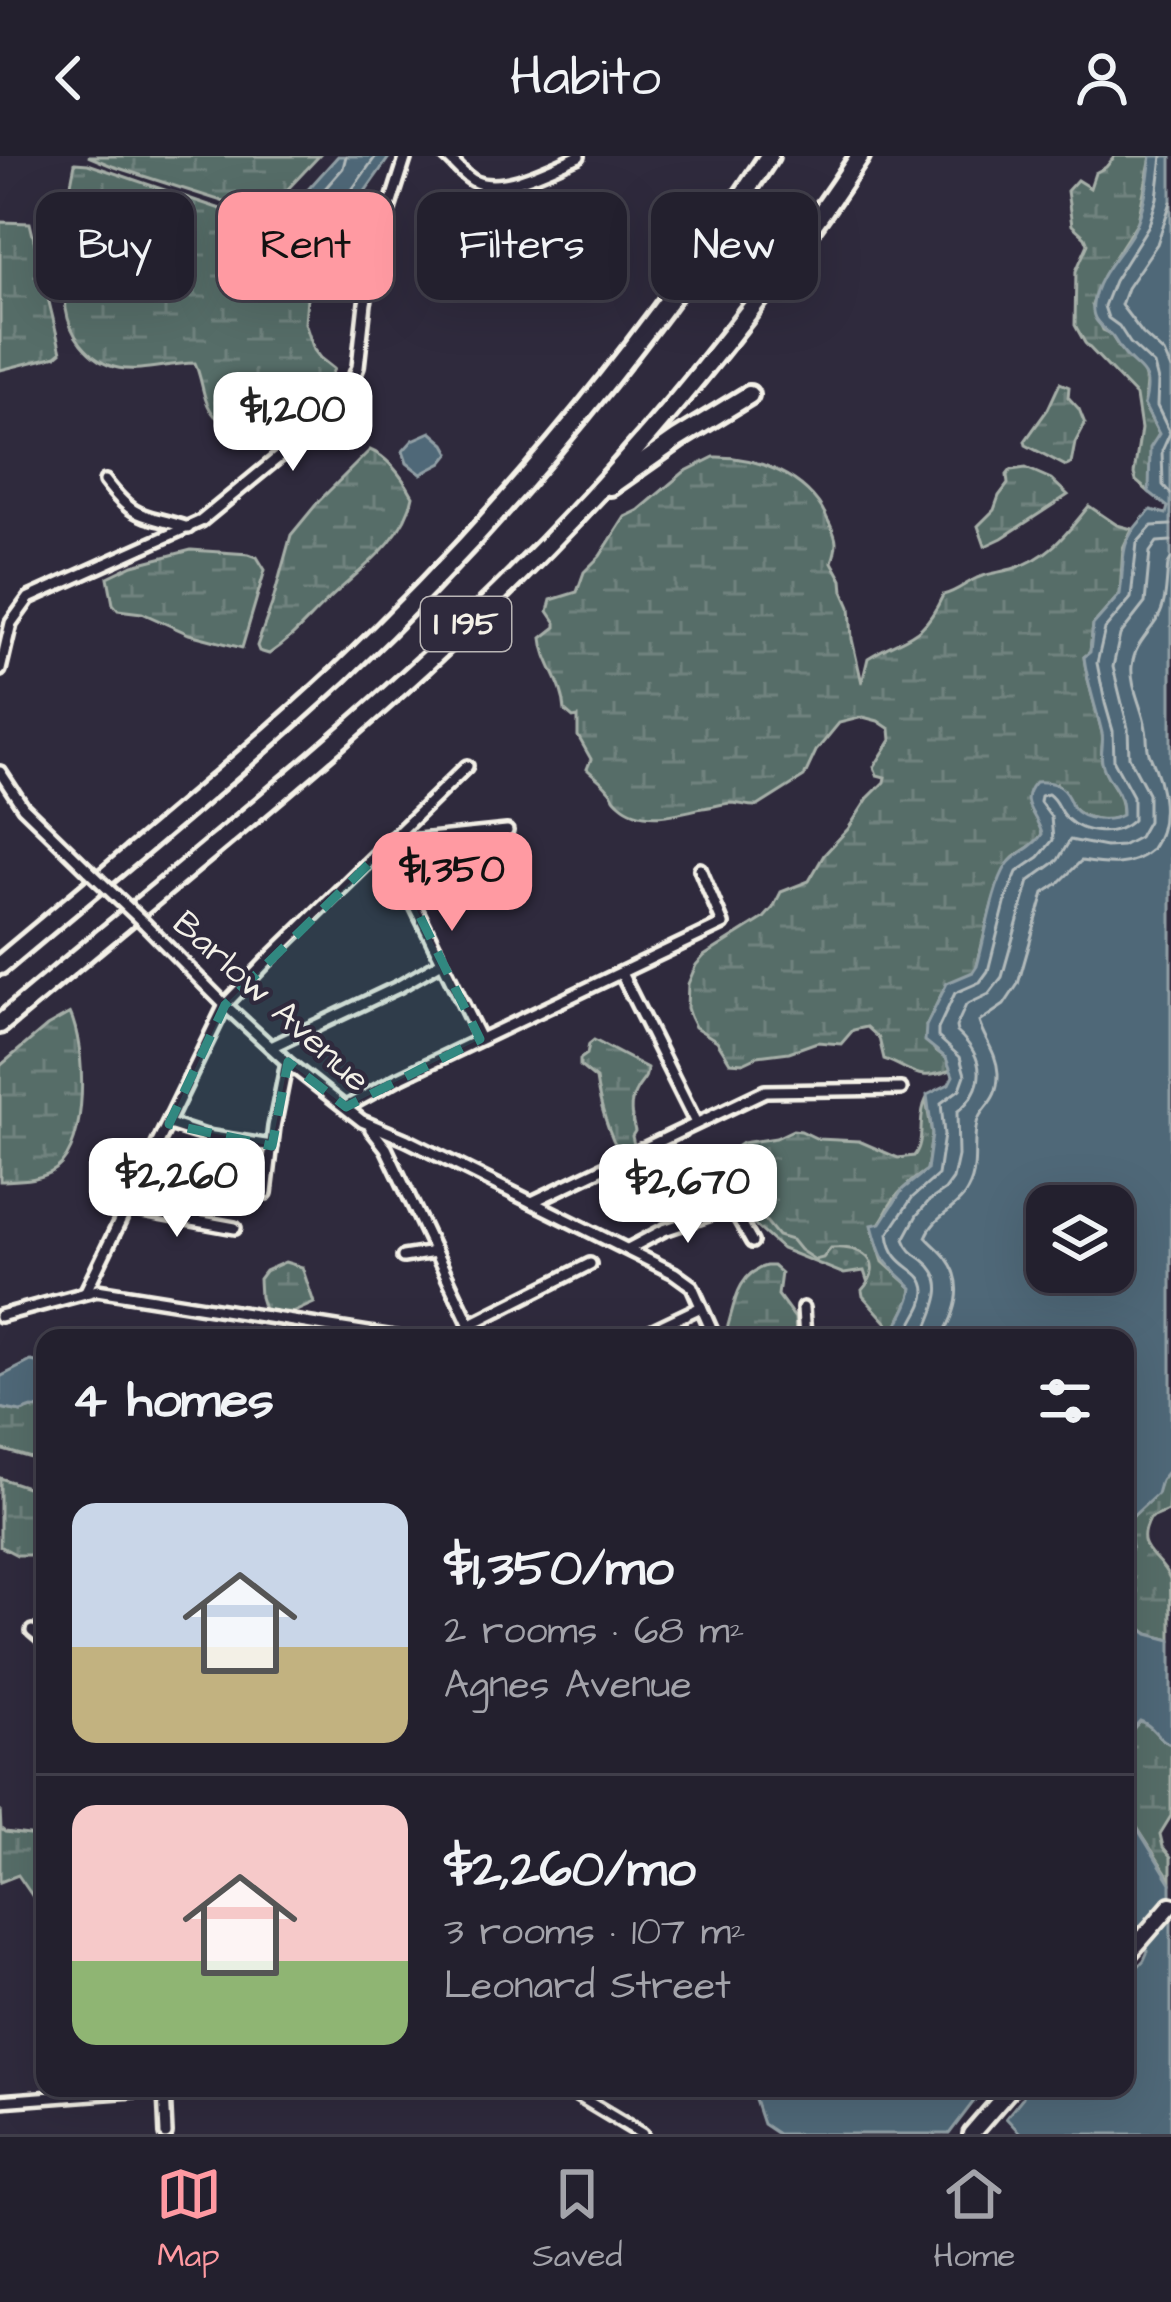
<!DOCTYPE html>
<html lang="en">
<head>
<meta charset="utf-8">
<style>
	:root { --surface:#23202e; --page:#2f2d3a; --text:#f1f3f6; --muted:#a3a3aa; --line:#403e4a; --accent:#ff9aa2 }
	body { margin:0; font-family:"Architects Daughter",sans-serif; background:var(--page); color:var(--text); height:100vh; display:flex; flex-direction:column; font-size:45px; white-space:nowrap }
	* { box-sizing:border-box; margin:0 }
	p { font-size:39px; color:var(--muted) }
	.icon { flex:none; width:66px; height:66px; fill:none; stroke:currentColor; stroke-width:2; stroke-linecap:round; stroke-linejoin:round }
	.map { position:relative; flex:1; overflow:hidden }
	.panel { position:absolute; left:36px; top:1173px; width:1098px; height:768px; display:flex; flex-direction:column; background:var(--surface); border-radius:24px; box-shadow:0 12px 48px #0002,0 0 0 3px var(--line) }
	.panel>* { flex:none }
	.top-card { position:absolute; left:36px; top:36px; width:1101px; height:108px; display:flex; gap:24px }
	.controls { position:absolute; left:1026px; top:1029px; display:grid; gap:24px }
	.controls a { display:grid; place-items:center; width:108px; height:108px; border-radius:24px; background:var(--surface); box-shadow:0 12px 48px #0002,0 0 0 3px var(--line); font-size:60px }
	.price { position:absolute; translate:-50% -102px; padding:0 27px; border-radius:24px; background:#fff; color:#222; font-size:39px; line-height:78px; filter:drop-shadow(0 3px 6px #0008) }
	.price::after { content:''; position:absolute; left:50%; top:72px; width:36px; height:27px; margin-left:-18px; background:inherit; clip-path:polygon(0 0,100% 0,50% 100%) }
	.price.current { background:var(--accent); color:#111 }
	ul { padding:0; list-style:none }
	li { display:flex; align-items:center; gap:36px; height:300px; padding:0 36px }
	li+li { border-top:3px solid var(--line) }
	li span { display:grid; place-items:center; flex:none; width:336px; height:240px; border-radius:24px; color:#555 }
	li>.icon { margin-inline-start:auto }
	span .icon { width:144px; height:144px; fill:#fffc; stroke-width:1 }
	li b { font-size:51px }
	h2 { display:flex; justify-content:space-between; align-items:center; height:144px; padding:0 36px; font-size:51px }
	.pill { padding:0 42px; border-radius:24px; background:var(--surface); box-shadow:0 12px 48px #0002,0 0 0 3px var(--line); font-size:42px; line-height:108px }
	.pill.current { background:var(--accent); color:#111 }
	header { display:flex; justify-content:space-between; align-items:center; height:156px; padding:0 36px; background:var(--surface); font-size:54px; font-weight:600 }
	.dock { display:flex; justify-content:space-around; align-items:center; height:168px; border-top:3px solid var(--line); background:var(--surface); font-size:33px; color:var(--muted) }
	.dock a { display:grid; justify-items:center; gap:6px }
	.dock .current { color:var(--accent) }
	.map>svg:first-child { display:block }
	.grass { fill:url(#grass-dots); stroke:#a6afa8; stroke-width:3 }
	.wetland { fill:url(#wetland-marsh); stroke:#a6afa8; stroke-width:3 }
	.water { fill:#4f6878; stroke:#919fa5; stroke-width:3; fill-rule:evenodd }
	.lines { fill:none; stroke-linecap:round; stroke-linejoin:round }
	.shore { stroke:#b2babb; stroke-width:3 }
	.minor-casing { stroke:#f4f1e8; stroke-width:18 }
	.primary-casing { stroke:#f4f1e8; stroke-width:22 }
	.motorway-casing { stroke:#f4f1e8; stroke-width:26 }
	.minor { stroke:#2f2a3d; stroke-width:9 }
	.primary { stroke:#2f2a3d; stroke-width:14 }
	.motorway { stroke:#2f2a3d; stroke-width:16 }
	.minor-bridge-casing { stroke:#f4f1e8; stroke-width:18; stroke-linecap:butt }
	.minor-bridge { stroke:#2f2a3d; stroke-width:9 }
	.marked { fill:#318880; fill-opacity:0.2; stroke:#318880; stroke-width:9; stroke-dasharray:24 15; stroke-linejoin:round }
	.labels { text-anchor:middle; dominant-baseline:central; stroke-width:9; stroke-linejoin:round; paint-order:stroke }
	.shield { fill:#2f2a3d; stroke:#b9b5b5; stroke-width:3 }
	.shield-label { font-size:33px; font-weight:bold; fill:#f4f1e8 }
	.street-label { font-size:36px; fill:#f4f1e8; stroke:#2f2a3d }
</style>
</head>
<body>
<header><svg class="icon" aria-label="back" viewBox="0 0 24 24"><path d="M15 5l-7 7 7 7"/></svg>Habito<svg class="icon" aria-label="person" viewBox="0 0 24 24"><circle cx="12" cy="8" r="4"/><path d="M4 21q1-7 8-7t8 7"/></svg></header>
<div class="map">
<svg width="1171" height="1978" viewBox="0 0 1171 1978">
	<defs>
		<pattern id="grass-dots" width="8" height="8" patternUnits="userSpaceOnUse" patternTransform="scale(3)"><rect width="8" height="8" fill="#576d68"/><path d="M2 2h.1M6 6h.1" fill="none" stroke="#70827e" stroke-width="1.8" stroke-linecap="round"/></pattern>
		<pattern id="wetland-marsh" width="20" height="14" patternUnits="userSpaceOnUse" patternTransform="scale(3)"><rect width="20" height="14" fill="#576d68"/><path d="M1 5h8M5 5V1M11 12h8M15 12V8" fill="none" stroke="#70827e"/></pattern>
	</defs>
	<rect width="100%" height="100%" fill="#2f2a3d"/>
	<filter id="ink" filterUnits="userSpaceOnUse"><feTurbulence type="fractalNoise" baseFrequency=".00833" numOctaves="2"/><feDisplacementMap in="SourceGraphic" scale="24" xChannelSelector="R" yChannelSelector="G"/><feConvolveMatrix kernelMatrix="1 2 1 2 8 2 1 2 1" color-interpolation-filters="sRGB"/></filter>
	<g filter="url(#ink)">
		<!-- grass -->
		<polygon class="grass" points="735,1044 880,1072 870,1133 864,1115 844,1118 782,1093 739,1055"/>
		<!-- wetland -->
		<g class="wetland">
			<polygon points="88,0 319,0 267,55 253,55 112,10"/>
			<path d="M1115,0H1151L1138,65L1103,120L1092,149L1103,174L1110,177L1120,193L1143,214L1146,226L1144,249L1159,278C1149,298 1153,315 1149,336L1136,325L1134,318L1141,273L1136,240L1085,187L1075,169L1076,115L1088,88L1085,81L1072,69L1067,35L1077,24L1090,32L1095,17L1106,11Z"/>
			<path d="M75,7L88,8L247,62L262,70L274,81L297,112L307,141L305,167L314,194L320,202L334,213C326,232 296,268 277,277C258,285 229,274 215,260C202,246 203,224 195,207C150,208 114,229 81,188C73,178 68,166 66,153C64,140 71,128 68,116C62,97 50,83 46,63L70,33Z"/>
			<polygon points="0,66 30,67 61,196 56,200 0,214"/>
			<polygon points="1060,227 1069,231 1068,241 1079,253 1085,268 1075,287 1071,308 1066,310 1026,289 1025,285 1048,253"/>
			<path d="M370,294C388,301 403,322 413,340C404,386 356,416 325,447C306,465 292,483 269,498L259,495L257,490L272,448L291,379L319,345Z"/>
			<path d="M714,301C756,300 807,320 826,360C830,369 836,378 836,387C836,394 834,400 832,406L842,424L843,435L850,451L852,483L862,527L868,502C908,477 921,486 943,439C957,436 964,428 977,422C989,417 1003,416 1015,412C1051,400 1065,379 1089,350L1117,369L1132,373L1123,392L1120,438L1093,469L1090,496L1084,501C1087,528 1096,551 1102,577C1104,587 1100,597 1102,606C1107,628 1123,633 1122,660C1109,666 1085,664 1074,653C1067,646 1065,636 1057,628L1031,655L1039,664L1042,678C1034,691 1024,692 1013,702C996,718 983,785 977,810L973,816L943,835L926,870L934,893L946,902L951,914C916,927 913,913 884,903L879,882L867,871L853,874L841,888L817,886L789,896L758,900L743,907L730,906L717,885L695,871L690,861L687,852L688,828L696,809L704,800L764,762L773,752L781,736L809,725L824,699L848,673L868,642L884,626L885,621L877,619L874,611L891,584L890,573L878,565L863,561L839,567L816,595L804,621L758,650C748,651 741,647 731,647C721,648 712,651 702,652C676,658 642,668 620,648C609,638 618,644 608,633C602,625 594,620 587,613L591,603L578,580V561L573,562L565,555C564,527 544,508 542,482L556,471V467L548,455L551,444L577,436L584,416L600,400L625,361L639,354L684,316Z"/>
			<polygon points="1026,312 1051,323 1068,339 1002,382 985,390 978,370 994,354 999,340 1008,328 1007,319 1011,314"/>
			<polygon points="191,394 249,398 257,401 265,414 242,492 189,478 142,457 118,454 113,448 108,421 133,409"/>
			<path d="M70,857C86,891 89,988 56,1013C40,1025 19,1024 0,1025V910L47,870Z"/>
			<path d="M594,884L647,912C647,925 640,925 635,937C628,950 632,963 635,975L632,980L634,989L627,997L621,998C609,981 599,945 596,923L580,910V903L587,898L589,888Z"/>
			<path d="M926,944L932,978L927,1014C914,1023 899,1034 890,1049C884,1060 882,1066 873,1075L883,1106L912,1132C911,1152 895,1163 896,1182H887V1167L863,1140L862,1134C888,1105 860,1089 831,1092L823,1102L815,1104L800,1094L792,1084L778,1080L765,1064L745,1059L735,1046L720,1048L710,1045L705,1036V1026L725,999L742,987L776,982L793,974L801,975L818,983L859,985L898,1002L914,1000C926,985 917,961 926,944Z"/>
			<polygon points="285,1106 302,1111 314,1147 294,1156 265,1157 260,1141 259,1123 265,1115"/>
			<path d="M766,1110H773L781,1117L778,1139L795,1162L796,1182H732L727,1173C735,1147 737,1118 766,1110Z"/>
			<polygon points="0,1252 21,1256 32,1252 45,1253 45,1306 0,1293"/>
			<path d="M1171,1312L1168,1355L1149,1363C1132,1395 1160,1398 1170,1423C1171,1436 1171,1469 1171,1484L1148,1478L1136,1469L1137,1435L1125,1423V1409L1132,1391L1128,1370L1131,1362L1156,1338L1161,1324Z"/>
			<polygon points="0,1322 45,1337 45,1399 17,1399 0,1390"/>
			<path d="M1140,1565C1154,1568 1157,1584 1171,1588V1660L1160,1678L1163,1691L1171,1701V1724L1131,1662L1129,1649L1135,1618L1126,1591L1130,1576Z"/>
			<polygon points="0,1654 1,1673 5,1676 45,1681 45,1743 33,1741 18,1719 0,1726"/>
		</g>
		<!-- water -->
		<g class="water">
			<path d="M338,0H390L354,51L320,81L309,96C293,91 290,72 286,58Z"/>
			<path d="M1151,0H1171V1312L1161,1324L1157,1338L1131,1362L1129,1370L1132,1391L1125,1409V1182H896C895,1163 911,1152 912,1132C884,1103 883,1112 872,1069L881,1067L903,1033L927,1014L932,978L927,939L949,928L953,920L946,902L925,885L926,870L947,827L973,816L977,810C985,783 992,731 1007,709C1016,696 1033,693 1042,678C1037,657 1016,647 1035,626C1051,625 1062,628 1069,643C1071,646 1071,650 1073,652C1084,665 1109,666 1122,659C1123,630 1106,628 1102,606C1100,596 1104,587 1102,577C1096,551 1087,527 1084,501L1090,496L1093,469L1120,438C1126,395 1116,388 1151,354L1166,358L1168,351L1149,336L1150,292L1159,278L1144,249C1154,212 1138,217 1121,194C1116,187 1116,184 1110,178C1100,169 1091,163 1093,148C1096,119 1121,98 1134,74C1145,51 1148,24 1151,0ZM1047,1050H1113V1116H1047Z"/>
			<polygon points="431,276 445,288 450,297 442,307 421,318 407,307 403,295 413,284"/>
			<polygon points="31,1205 45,1208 45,1253 32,1252 21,1256 0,1252 0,1221"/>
			<path d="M1125,1423L1137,1434L1136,1469L1148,1478L1171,1484V1588C1157,1584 1154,1569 1140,1565L1130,1576L1127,1591L1135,1618L1129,1649L1131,1662L1171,1727V1978H1021L1006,1962L1023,1941L1022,1932H1125V1825L1144,1804L1148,1795L1142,1786L1132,1779L1125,1781Z"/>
			<polygon points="751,1932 984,1932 949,1978 778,1978 763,1968"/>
		</g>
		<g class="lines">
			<!-- shore -->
			<g class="shore">
				<polyline points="346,0 343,12 301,60 305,73 311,72 346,42 376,0"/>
				<polyline points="1162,0 1157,42 1149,69 1114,125 1104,150 1108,162 1119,170 1130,187 1154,209 1158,225 1157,250 1170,277 1162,295 1163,329 1171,338"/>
				<polyline points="1171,46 1157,88 1127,132 1121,149 1143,178 1164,197 1171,213"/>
				<path d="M907,1182C909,1165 925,1153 925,1135C924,1110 892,1115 888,1078L912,1042L938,1019L944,979L941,947L960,933L965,919L960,901L938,881V873L955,837L980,826L988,815L1007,740L1017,716L1039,701L1053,684L1051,661L1040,646L1041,640L1048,638C1058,645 1057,653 1066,662C1084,679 1116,681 1133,664V640L1114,605L1113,575L1105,547L1097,507L1105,473L1131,442L1137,387L1152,370L1171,369"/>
				<path d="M923,1182C932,1155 953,1127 923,1104C913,1097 908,1094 904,1083L917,1059L929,1045L945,1034L953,1023L958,1000L957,956C987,931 986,902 957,876L956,871L966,849L989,838L1002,821L1029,725L1058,704L1070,684L1106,691L1122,690L1139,681L1148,665V637L1129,601L1128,572L1113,511L1120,479L1145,447L1150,396L1157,386L1171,385"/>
				<path d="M941,1182C956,1158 966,1128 947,1103C941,1094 932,1088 926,1081C934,1061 952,1056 964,1040C981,1015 971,993 977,967C980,951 999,947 998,917C997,897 984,883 979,866L1004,849L1018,828L1044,737L1059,727L1081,705C1106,709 1130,713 1151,694C1171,667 1164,629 1150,600C1146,592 1148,582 1146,573C1143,552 1130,531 1132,510C1135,488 1147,480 1158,462C1167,446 1166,426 1168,408L1171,403"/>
			</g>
			<defs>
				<g id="minor">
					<path d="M446,0C456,8 464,21 476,26C504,38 553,11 579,0"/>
					<path d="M105,325C137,367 144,357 188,372"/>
					<polyline points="0,514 11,467 29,442 201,365 302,282 345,243 358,211 365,147 378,88 406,0"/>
					<polyline points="0,616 23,651 89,715"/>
					<polyline points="390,687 507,675"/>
					<polyline points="386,691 480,883"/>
					<polyline points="145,768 225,849 287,906 362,965 407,984 674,1117 692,1130 715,1182"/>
					<polyline points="621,817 696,967"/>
					<polyline points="271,891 400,830 440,807"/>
					<polyline points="346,951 397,923 723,768 700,713"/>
					<polyline points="169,968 206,980 272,990"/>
					<polyline points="371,973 386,992 476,1182"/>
					<polyline points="266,1037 274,971 287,906"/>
					<polyline points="532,1046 765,935 901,933"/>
					<polyline points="126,1052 235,1072"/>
					<polyline points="628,1093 664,1074 732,1051 752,1086"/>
					<polyline points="403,1101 435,1096"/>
					<polyline points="86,1135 225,849 273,799 467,610"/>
					<polyline points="803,1152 805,1182"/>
					<polyline points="0,1160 97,1134 400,1182"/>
					<polyline points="469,1169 590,1108"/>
					<polyline points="636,1182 701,1151"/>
					<polyline points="32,1475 45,1486"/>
					<polyline points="565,1932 642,1978"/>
					<polyline points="164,1934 166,1978"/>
					<polyline points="0,1945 173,1932"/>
				</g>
				<g id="primary">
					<polyline points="1125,1802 1171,1749"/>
					<polyline points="971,1978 1011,1932"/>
				</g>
				<g id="motorway">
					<polyline points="610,330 677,283 749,239"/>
					<path d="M0,809C114,713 230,619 339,518C502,364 646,188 769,0"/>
					<path d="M0,868C141,749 286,634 423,509C588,359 737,186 860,0"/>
				</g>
			</defs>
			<!-- minor casing -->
			<use href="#minor" class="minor-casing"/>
			<!-- primary casing -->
			<use href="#primary" class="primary-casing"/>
			<!-- motorway casing -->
			<use href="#motorway" class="motorway-casing"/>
			<!-- minor -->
			<use href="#minor" class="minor"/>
			<!-- primary -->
			<use href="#primary" class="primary"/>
			<!-- motorway -->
			<use href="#motorway" class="motorway"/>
			<defs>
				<polyline id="minor-bridge" points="89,715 145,768"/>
			</defs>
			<!-- minor-bridge casing -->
			<use href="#minor-bridge" class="minor-bridge-casing"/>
			<!-- minor-bridge -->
			<use href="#minor-bridge" class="minor-bridge"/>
		</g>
	</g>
	<!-- marked area -->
	<path class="marked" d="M386,691L480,883L346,951L288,906L272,990L169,968L225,849Z"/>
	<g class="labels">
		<!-- shield labels -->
		<rect class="shield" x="421" y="441" width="90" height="54" rx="9"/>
		<g class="shield-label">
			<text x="466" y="468">I 195</text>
		</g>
		<!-- street labels -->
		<g class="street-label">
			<text transform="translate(271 846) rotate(42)">Barlow Avenue</text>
		</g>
	</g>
</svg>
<div class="controls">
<a><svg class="icon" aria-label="layers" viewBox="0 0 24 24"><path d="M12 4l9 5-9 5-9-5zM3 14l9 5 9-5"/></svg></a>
</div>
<b class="price" style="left:293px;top:318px">$1,200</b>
<b class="price current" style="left:452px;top:778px">$1,350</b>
<b class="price" style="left:177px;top:1084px">$2,260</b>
<b class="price" style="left:688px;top:1090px">$2,670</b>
<div class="top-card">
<a class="pill">Buy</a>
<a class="pill current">Rent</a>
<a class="pill">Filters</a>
<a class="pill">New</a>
</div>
<section class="panel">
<h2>4 homes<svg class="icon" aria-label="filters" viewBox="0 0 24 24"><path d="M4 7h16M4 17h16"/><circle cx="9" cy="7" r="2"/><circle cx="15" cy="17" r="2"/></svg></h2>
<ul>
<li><span style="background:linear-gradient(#c9d6e8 60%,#c2b280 0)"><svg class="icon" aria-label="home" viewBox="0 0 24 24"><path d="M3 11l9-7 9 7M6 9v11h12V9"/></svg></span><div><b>$1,350/mo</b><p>2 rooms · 68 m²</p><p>Agnes Avenue</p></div></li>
<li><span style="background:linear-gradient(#f6c9c9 65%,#8fb573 0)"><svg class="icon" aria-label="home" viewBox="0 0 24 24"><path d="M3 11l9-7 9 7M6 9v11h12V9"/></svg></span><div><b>$2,260/mo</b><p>3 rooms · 107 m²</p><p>Leonard Street</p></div></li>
</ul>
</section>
</div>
<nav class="dock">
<a class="current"><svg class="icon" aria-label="map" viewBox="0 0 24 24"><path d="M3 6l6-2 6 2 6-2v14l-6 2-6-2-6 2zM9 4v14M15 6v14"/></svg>Map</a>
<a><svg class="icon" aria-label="saved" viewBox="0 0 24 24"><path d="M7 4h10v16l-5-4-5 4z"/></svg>Saved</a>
<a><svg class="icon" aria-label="home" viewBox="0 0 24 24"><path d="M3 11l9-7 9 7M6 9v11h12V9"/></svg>Home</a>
</nav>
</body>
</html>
